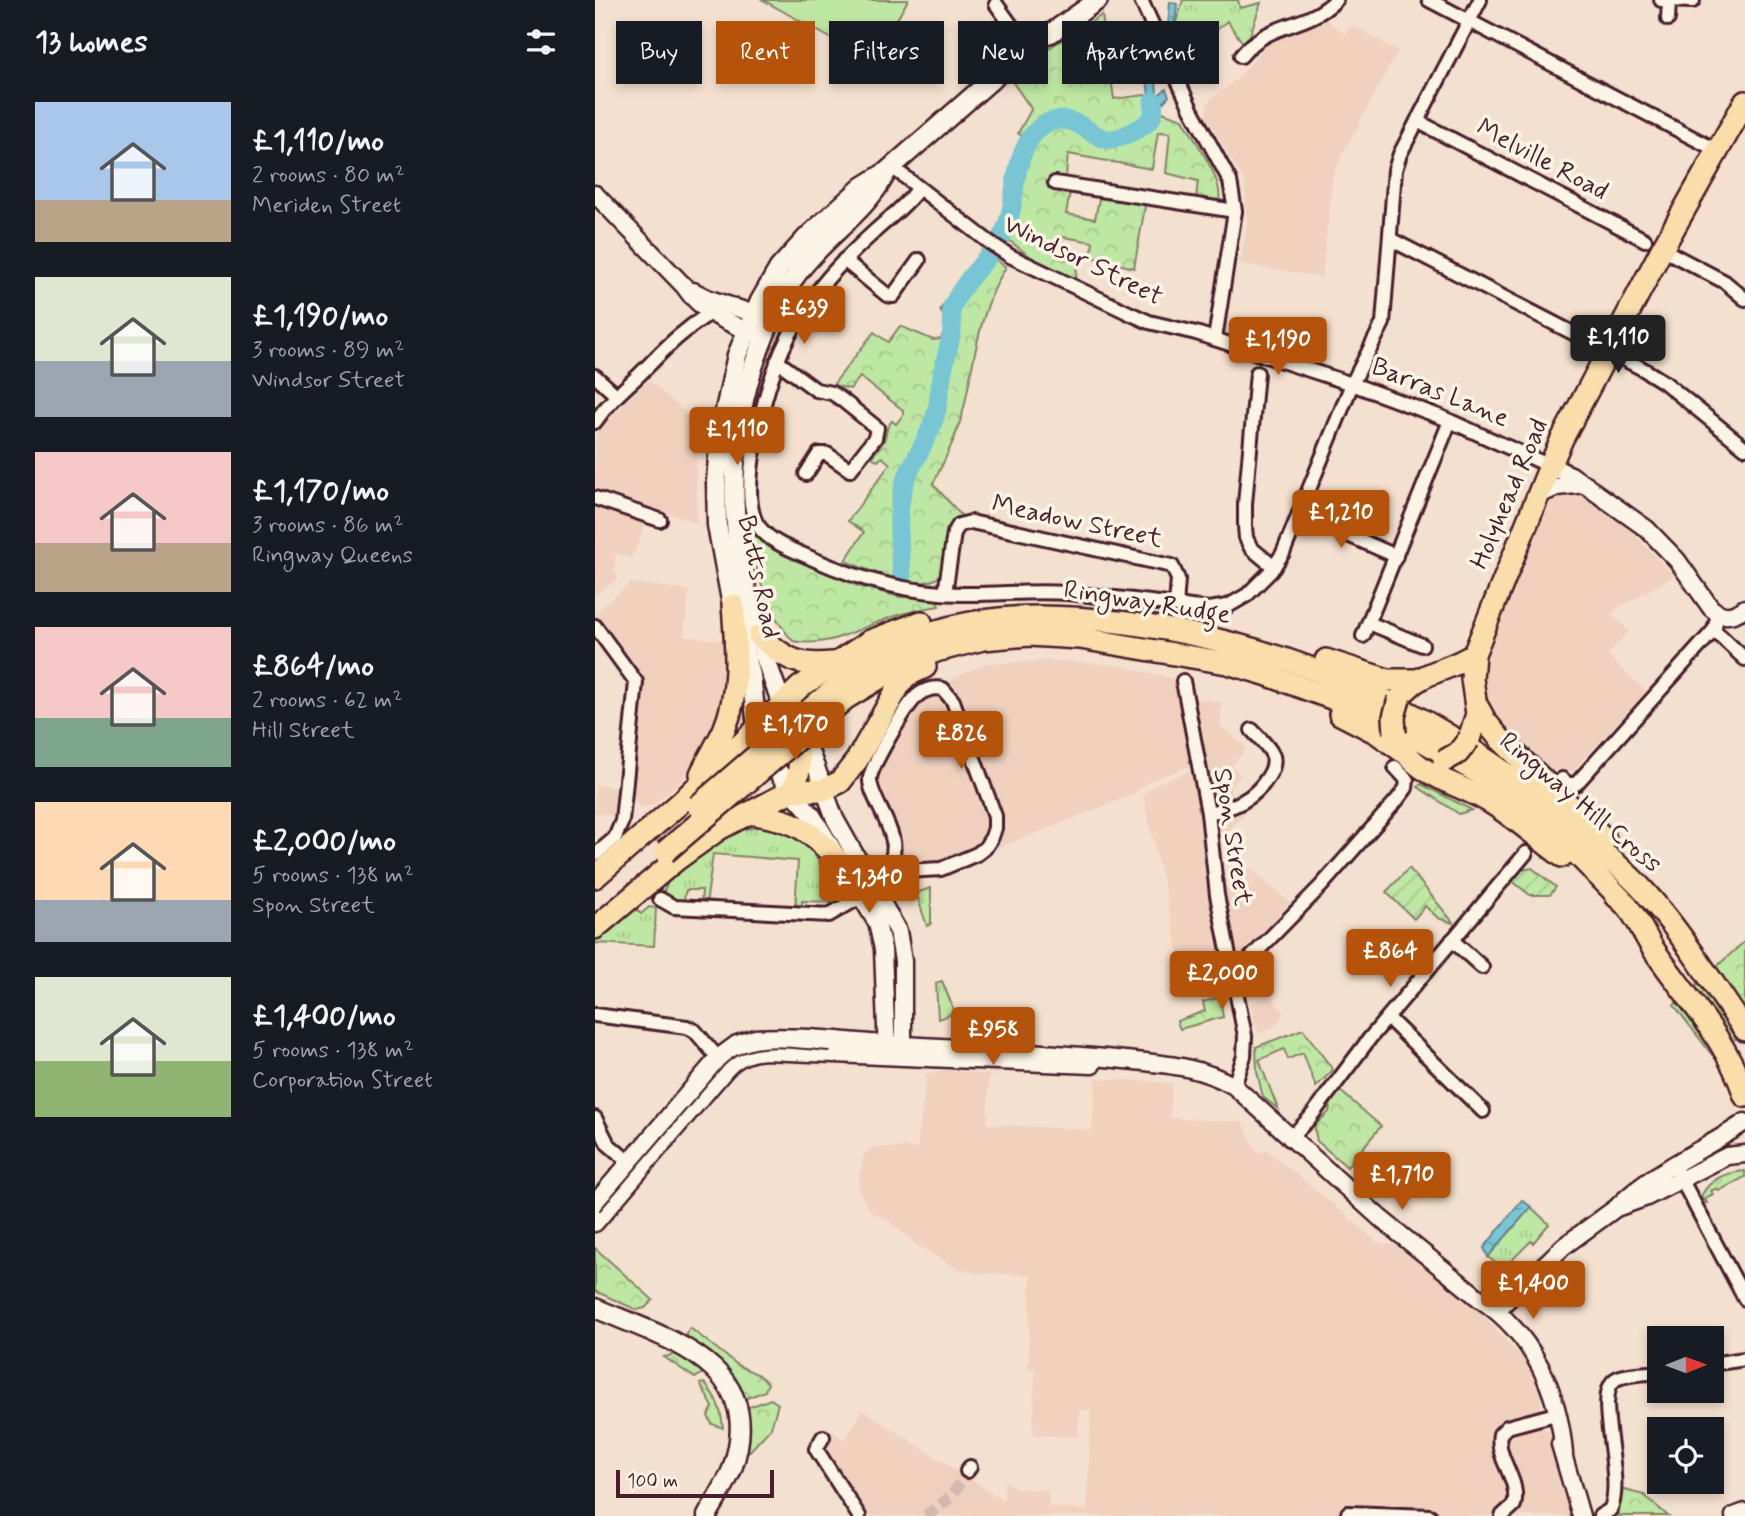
<!DOCTYPE html>
<html lang="en">
<head>
<meta charset="utf-8">
<style>
	:root { --surface:#171b24; --page:#20242c; --text:#f1f3f6; --muted:#9ea1a6; --accent:#b45309 }
	body { margin:0; font-family:Mynerve,sans-serif; background:var(--page); color:var(--text); height:100vh; display:flex; flex-direction:column; font-size:26px; white-space:nowrap }
	* { box-sizing:border-box; margin:0 }
	p { font-size:23px; color:var(--muted) }
	.icon { flex:none; width:38px; height:38px; fill:none; stroke:currentColor; stroke-width:2; stroke-linecap:round; stroke-linejoin:round }
	.map { position:relative; flex:1; overflow:hidden }
	.drawer { display:flex; flex-direction:column; background:var(--surface); width:595px }
	.drawer>* { flex:none }
	.guide { position:absolute; left:21px; top:21px; width:665px; height:63px; display:flex; gap:14px }
	.needle { width:46px; rotate:89deg }
	.fabs { position:absolute; left:1052px; top:1326px; display:grid; gap:14px }
	.fabs a { display:grid; place-items:center; width:77px; height:77px; border-radius:0px; background:var(--surface); box-shadow:0 4px 10px #0003; font-size:35px }
	.scale { position:absolute; left:21px; bottom:18px; width:158px; box-sizing:border-box; padding-left:7px; border:4px solid #4a1f2b; border-top:0; font-size:19px; line-height:24px; white-space:nowrap; color:#4a1f2b; -webkit-text-stroke:5px #fcf5e5; paint-order:stroke }
	.price { position:absolute; translate:-50% -60px; padding:0 16px; border-radius:7px; background:var(--accent); color:#fff; font-size:23px; line-height:46px; filter:drop-shadow(0 2px 4px #0008) }
	.price::after { content:''; position:absolute; left:50%; top:42px; width:21px; height:16px; margin-left:-10px; background:inherit; clip-path:polygon(0 0,100% 0,50% 100%) }
	.price.on { background:#222; color:#fff }
	ul { padding:0; list-style:none }
	li { display:flex; align-items:center; gap:21px; height:175px; padding:0 35px }
	li span { display:grid; place-items:center; flex:none; width:196px; height:140px; border-radius:0px; color:#555 }
	li>.icon { margin-inline-start:auto }
	span .icon { width:84px; height:84px; fill:#fffc; stroke-width:1 }
	li b { font-size:30px }
	h2 { display:flex; justify-content:space-between; align-items:center; height:84px; padding:0 35px; font-size:30px }
	.chip { padding:0 24px; border-radius:0px; background:var(--surface); box-shadow:0 4px 10px #0003; font-size:24px; line-height:63px }
	.chip.on { background:var(--accent); color:#fff }
	main { display:flex; flex:1; min-height:0 }
	.map>svg:first-child { display:block }
	.built { fill:#efd1be }
	.grass { fill:url(#grass-tufts); stroke:#848367; stroke-width:2 }
	.forest { fill:url(#forest-crowns); stroke:#848367; stroke-width:2 }
	.garden { fill:url(#garden-furrows); stroke:#848367; stroke-width:2 }
	.pitch { fill:#bee7a3; stroke:#848367; stroke-width:2 }
	.water { fill:url(#water-ripples); stroke:#668391; stroke-width:2 }
	.lines { fill:none; stroke-linecap:round; stroke-linejoin:round }
	.river { stroke:#78c6d5; stroke-width:19 }
	.minor-tunnel { stroke:#d2b9ad; stroke-width:12; stroke-dasharray:12 6; stroke-linecap:butt }
	.minor-casing { stroke:#4a1f2b; stroke-width:18 }
	.tertiary-casing { stroke:#4a1f2b; stroke-width:21 }
	.secondary-casing { stroke:#4a1f2b; stroke-width:23 }
	.trunk-casing { stroke:#4a1f2b; stroke-width:26 }
	.minor { stroke:#fcf5e5; stroke-width:12 }
	.tertiary { stroke:#fcf5e5; stroke-width:16 }
	.secondary { stroke:#fcf5e5; stroke-width:18 }
	.trunk { stroke:#f9deab; stroke-width:21 }
	.tram { stroke:#4a1f2b; stroke-width:2 }
	.trunk-bridge-casing { stroke:#4a1f2b; stroke-width:26; stroke-linecap:butt }
	.trunk-bridge { stroke:#f9deab; stroke-width:21 }
	.labels { text-anchor:middle; dominant-baseline:central; stroke-width:7; stroke-linejoin:round; paint-order:stroke }
	.street-label { font-size:26px; fill:#4a1f2b; stroke:#fcf5e5 }
</style>
</head>
<body>
<main>
<section class="drawer">
<h2>13 homes<svg class="icon" aria-label="filters" viewBox="0 0 24 24"><path d="M4 7h16M4 17h16"/><circle cx="9" cy="7" r="2"/><circle cx="15" cy="17" r="2"/></svg></h2>
<ul>
<li><span style="background:linear-gradient(#a9c7e8 70%,#b9a48a 0)"><svg class="icon" aria-label="home" viewBox="0 0 24 24"><path d="M3 11l9-7 9 7M6 9v11h12V9"/></svg></span><div><b>£1,110/mo</b><p>2 rooms · 80 m²</p><p>Meriden Street</p></div></li>
<li><span style="background:linear-gradient(#dfe7d0 60%,#9aa5b1 0)"><svg class="icon" aria-label="home" viewBox="0 0 24 24"><path d="M3 11l9-7 9 7M6 9v11h12V9"/></svg></span><div><b>£1,190/mo</b><p>3 rooms · 89 m²</p><p>Windsor Street</p></div></li>
<li><span style="background:linear-gradient(#f6c9c9 65%,#b9a48a 0)"><svg class="icon" aria-label="home" viewBox="0 0 24 24"><path d="M3 11l9-7 9 7M6 9v11h12V9"/></svg></span><div><b>£1,170/mo</b><p>3 rooms · 86 m²</p><p>Ringway Queens</p></div></li>
<li><span style="background:linear-gradient(#f6c9c9 65%,#7fa58c 0)"><svg class="icon" aria-label="home" viewBox="0 0 24 24"><path d="M3 11l9-7 9 7M6 9v11h12V9"/></svg></span><div><b>£864/mo</b><p>2 rooms · 62 m²</p><p>Hill Street</p></div></li>
<li><span style="background:linear-gradient(#ffd9b3 70%,#9aa5b1 0)"><svg class="icon" aria-label="home" viewBox="0 0 24 24"><path d="M3 11l9-7 9 7M6 9v11h12V9"/></svg></span><div><b>£2,000/mo</b><p>5 rooms · 138 m²</p><p>Spon Street</p></div></li>
<li><span style="background:linear-gradient(#dfe7d0 60%,#8fb573 0)"><svg class="icon" aria-label="home" viewBox="0 0 24 24"><path d="M3 11l9-7 9 7M6 9v11h12V9"/></svg></span><div><b>£1,400/mo</b><p>5 rooms · 138 m²</p><p>Corporation Street</p></div></li>
</ul>
</section>
<div class="map">
<svg width="1150" height="1516" viewBox="0 0 1150 1516">
	<defs>
		<pattern id="grass-tufts" width="24" height="20" patternUnits="userSpaceOnUse" patternTransform="scale(1.75)"><rect width="24" height="20" fill="#bee7a3"/><path d="M3 7l-1-3M5 7V3M7 7l1-3M15 17l-1-3M17 17v-4M19 17l1-3" fill="none" stroke="#a5c68c"/></pattern>
		<pattern id="forest-crowns" width="20" height="18" patternUnits="userSpaceOnUse" patternTransform="scale(1.75)"><rect width="20" height="18" fill="#bee7a3"/><path d="M2 6a3 3 0 1 1 6 0M12 15a3 3 0 1 1 6 0" fill="none" stroke="#a5c68c"/></pattern>
		<pattern id="garden-furrows" width="10" height="10" patternUnits="userSpaceOnUse" patternTransform="scale(1.75)"><rect width="10" height="10" fill="#bee7a3"/><path d="M-1 1l2-2M0 10L10 0M9 11l2-2" fill="none" stroke="#a5c68c"/></pattern>
		<pattern id="water-ripples" width="26" height="14" patternUnits="userSpaceOnUse" patternTransform="scale(1.75)"><rect width="26" height="14" fill="#78c6d5"/><path d="M2 4q2-2 4 0t4 0M15 11q2-2 4 0t4 0" fill="none" stroke="#64a0ad"/></pattern>
	</defs>
	<rect width="100%" height="100%" fill="#f4e0ce"/>
	<filter id="ink" filterUnits="userSpaceOnUse"><feTurbulence type="fractalNoise" baseFrequency=".0143" numOctaves="2"/><feDisplacementMap in="SourceGraphic" scale="14" xChannelSelector="R" yChannelSelector="G"/><feConvolveMatrix kernelMatrix="1 2 1 2 8 2 1 2 1" color-interpolation-filters="sRGB"/></filter>
	<g filter="url(#ink)">
		<!-- built -->
		<g class="built">
			<polygon points="730,19 750,34 757,25 803,51 747,155 738,175 727,277 645,264 652,224 650,183 611,116 613,102 644,77 681,35 724,24"/>
			<polygon points="52,381 55,381 106,426 101,465 102,523 0,488 0,441 4,428"/>
			<polygon points="986,491 1036,531 1079,576 1023,608 1017,614 1034,631 1012,655 1051,691 978,771 966,769 957,771 900,718 888,682 887,668 890,655 956,500 962,494"/>
			<polygon points="0,500 52,518 40,552 38,552 36,558 21,553 19,569 23,578 0,595"/>
			<polygon points="36,583 94,590 89,636 133,641 123,723 89,778 58,805 46,808 36,798 46,683 0,620 0,615 8,606"/>
			<polygon points="457,660 521,665 588,681 603,763 557,780 535,796 418,842 402,848 390,848 382,854 311,871 301,863 276,786 314,706 342,687 389,664"/>
			<polygon points="598,698 626,702 626,726 652,748 637,766 646,775 635,788 638,802 649,813 624,842 627,890 640,883 655,868 695,903 638,962 589,975 548,795 560,784 608,767"/>
			<polygon points="0,785 24,788 20,816 0,813"/>
			<polygon points="677,997 688,1013 680,1026 664,1034 655,1003"/>
			<polygon points="358,1070 394,1075 392,1124 497,1130 501,1078 577,1083 575,1118 647,1122 663,1152 672,1151 750,1214 781,1242 814,1249 849,1278 848,1280 866,1295 866,1297 892,1318 891,1319 901,1328 900,1330 931,1361 946,1390 946,1406 939,1416 942,1427 950,1428 957,1435 971,1477 969,1486 976,1516 274,1516 229,1446 233,1441 223,1440 232,1428 250,1440 267,1410 408,1500 410,1481 420,1488 452,1490 455,1507 492,1510 496,1410 484,1410 483,1437 438,1435 440,1369 433,1367 436,1275 380,1273 361,1268 320,1244 292,1219 277,1213 268,1199 263,1184 269,1154 280,1147 322,1148 332,1074"/>
		</g>
		<!-- grass -->
		<g class="grass">
			<polygon points="588,0 643,0 645,8 666,3 654,38 648,43 632,21 616,35 618,39 596,57 603,69 593,75 576,37"/>
			<polygon points="826,784 877,810 864,814 823,787"/>
			<polygon points="182,824 208,835 248,904 237,912 236,902 207,901 207,911 200,910 203,861 118,854 111,905 106,905 107,890 91,890 88,903 67,895 74,879 99,854 132,832"/>
			<polygon points="336,888 336,924 332,926 321,893"/>
			<polygon points="39,907 46,914 54,907 61,908 59,946 0,943 0,940"/>
			<polygon points="347,981 360,1013 343,1019 341,983"/>
			<path d="M1150,1171V1177L1124,1191L1122,1188L1116,1191L1118,1194L1110,1198L1112,1203H1110L1106,1196C1116,1178 1130,1173 1150,1171Z"/>
			<polygon points="936,1207 954,1224 938,1243 936,1241 908,1269 893,1257"/>
		</g>
		<!-- forest -->
		<g class="forest">
			<path d="M507,15L519,99L550,95L563,103L564,111L588,119C598,138 629,181 624,200L601,198L603,181L571,173L575,133L563,132L557,169L473,154L471,176L462,177L461,189L475,192L471,214L500,219L505,194L547,202L550,207L539,268L496,257L498,242L468,237L464,258L482,261L481,280L436,257L412,239L425,204L430,162L439,146L423,133L436,110L435,107L412,74Z"/>
			<path d="M387,250L411,267C385,309 380,355 370,403C364,432 351,457 338,484L366,515C350,532 348,554 345,576C325,594 272,569 250,561L269,532L253,521L295,464L287,457L283,461L277,457L289,441L293,426L297,421L301,424L308,415V410L265,377L255,389L238,385L279,332L293,342L305,326L338,340L346,339L352,322L345,310Z"/>
			<path d="M152,512L160,529L174,545L234,573L263,586L305,597L341,598L344,606C326,609 306,613 289,620C257,631 233,648 198,641C166,606 158,557 152,512Z"/>
			<polygon points="1150,941 1150,1032 1117,1055 1079,1005"/>
			<polygon points="625,997 628,1017 585,1029 582,1021 610,1011 608,1002"/>
			<polygon points="708,1029 738,1070 721,1087 708,1053 693,1059 689,1049 664,1060 683,1109 668,1097 662,1072 661,1047"/>
			<polygon points="743,1089 786,1126 752,1167 722,1141 719,1126 734,1112 736,1103"/>
			<polygon points="0,1248 58,1300 50,1308 42,1310 0,1291"/>
			<polygon points="95,1328 144,1366 162,1374 173,1383 170,1391 144,1401 91,1334"/>
			<polygon points="90,1352 109,1372 100,1378 69,1357"/>
			<path d="M109,1383C122,1397 126,1409 128,1428L117,1424L113,1416L118,1407L105,1384Z"/>
			<polygon points="176,1399 183,1404 176,1428 153,1453 148,1450 146,1410"/>
			<polygon points="1025,1489 1049,1495 1073,1516 1024,1516"/>
		</g>
		<!-- garden -->
		<g class="garden">
			<polygon points="814,868 858,922 858,923 843,918 830,906 819,919 791,892"/>
			<polygon points="937,868 961,887 955,895 935,895 917,881 927,870"/>
		</g>
		<!-- pitch -->
		<polygon class="pitch" points="168,0 313,0 278,62"/>
		<!-- water -->
		<g class="water">
			<path d="M575,2L582,4L579,32L586,50L561,76L562,96L571,89L574,96L563,108C563,117 560,122 553,126L547,121L556,111L548,48L573,27Z"/>
			<polygon points="927,1200 936,1207 893,1257 889,1248"/>
		</g>
		<g class="lines">
			<!-- river -->
			<path class="river" d="M307,577C304,544 299,503 314,472C324,451 337,432 342,409C344,401 344,391 346,383C348,365 354,348 357,331C358,322 354,313 358,305C371,276 397,258 409,232C421,207 417,180 427,155C437,129 454,112 483,124C492,128 501,137 511,139C522,141 552,127 557,117C559,112 559,107 558,101"/>
			<!-- minor-tunnel -->
			<polyline class="minor-tunnel" points="331,1516 357,1496 372,1471"/>
			<defs>
				<g id="minor">
					<polyline points="546,0 596,109 635,181 640,211 620,339"/>
					<polyline points="834,0 1123,151"/>
					<polyline points="1066,0 1098,1"/>
					<polyline points="401,4 432,47"/>
					<polyline points="1073,19 1074,1"/>
					<path d="M646,56C675,20 709,31 741,0"/>
					<polyline points="822,121 1050,240"/>
					<polyline points="297,167 394,242 415,256 534,313 554,322 601,333 757,384 846,417 955,466"/>
					<polyline points="460,183 640,211"/>
					<path d="M324,188C311,206 295,217 279,232C254,255 230,278 212,306C200,324 189,343 182,363C169,396 141,497 164,527C177,544 199,550 218,559C265,580 314,593 366,594C402,595 436,590 472,593C520,597 567,604 614,609L633,606L652,595L676,571L688,553L757,384L788,323L800,170L805,154L885,0"/>
					<polyline points="795,239 1048,369 1069,382 1150,448"/>
					<polyline points="1067,249 1130,282 1150,299"/>
					<polyline points="249,260 292,295 298,296 324,260"/>
					<polyline points="182,361 221,390 237,393 246,399 282,428 280,438 255,470 232,454 224,454 211,474"/>
					<polyline points="662,373 650,504 650,526 651,538 656,548 679,567"/>
					<polyline points="0,376 21,395"/>
					<path d="M0,422C17,397 33,387 53,366C73,345 90,329 115,313"/>
					<polyline points="0,498 65,520"/>
					<polyline points="705,514 801,556"/>
					<polyline points="350,593 359,533 364,525 376,522 577,566 583,579 581,606"/>
					<polyline points="774,623 827,645"/>
					<polyline points="0,626 41,682 27,821 20,838 0,855"/>
					<polyline points="1119,630 1150,659"/>
					<polyline points="768,636 855,421"/>
					<polyline points="588,681 613,813 622,895 650,1036 649,1056 639,1086"/>
					<polyline points="967,779 973,784 981,784 1119,630 1123,614"/>
					<path d="M613,813C638,808 659,800 673,777C677,771 680,764 678,756C674,746 664,738 657,730"/>
					<path d="M65,899L79,907L234,915L311,871L346,869L382,854L390,848L397,837L400,828V816L358,701L348,689C339,687 331,689 323,695C312,704 277,764 275,778C273,799 313,840 293,865C285,874 272,864 264,859"/>
					<polyline points="857,940 887,967"/>
					<polyline points="638,976 726,886 802,800 811,788 812,780 800,767"/>
					<polyline points="0,1015 92,1027 100,1031 123,1058"/>
					<polyline points="793,1018 888,1111"/>
					<polyline points="0,1118 13,1144 41,1168"/>
					<polyline points="694,1139 714,1119 775,1038 931,853"/>
					<polyline points="1083,1173 1150,1299"/>
					<polyline points="1116,1364 1150,1359"/>
					<polyline points="228,1437 221,1449 264,1516"/>
					<polyline points="372,1471 375,1467"/>
					<polyline points="753,1513 835,1516"/>
					<path d="M907,1516L919,1505C926,1480 900,1459 905,1434L912,1427L957,1415"/>
					<path d="M1005,1516L1015,1510C1031,1480 997,1393 1021,1379C1032,1373 1052,1374 1064,1372"/>
				</g>
				<g id="tertiary">
					<path d="M0,194L89,286C106,312 135,324 163,335"/>
					<polyline points="98,291 112,298 171,318"/>
					<path d="M955,466L976,475L1052,529L1082,560L1116,608C1128,618 1137,617 1150,608"/>
					<polyline points="944,495 962,487 991,484"/>
					<polyline points="204,731 215,751 240,819 303,931 308,961 308,1055"/>
					<polyline points="196,791 217,815 282,923 288,949 292,1054"/>
					<path d="M0,1203L123,1058L142,1044L160,1038C202,1035 246,1041 288,1044C366,1048 443,1051 521,1059C564,1064 601,1064 639,1086L785,1218L885,1299C938,1334 964,1392 969,1454"/>
					<path d="M1024,1205C1061,1169 1108,1151 1150,1122"/>
					<path d="M0,1223L132,1068C143,1057 154,1052 170,1051L497,1065"/>
					<polyline points="902,1310 969,1246 1021,1208 1052,1197 1132,1156 1150,1154"/>
					<polyline points="965,1444 986,1516"/>
					<polyline points="1139,1516 1150,1512"/>
				</g>
				<g id="secondary">
					<path d="M192,716C143,596 117,475 164,350C174,324 185,296 202,274C228,238 269,214 290,175"/>
					<polyline points="196,791 178,764 162,727 156,675 136,600 122,525 121,482 125,434 142,355 165,301 184,268 213,236 267,187 291,172 411,67 432,47 446,36 456,33 503,0"/>
					<path d="M0,1308C72,1339 174,1364 137,1469C131,1485 120,1501 112,1516"/>
				</g>
				<g id="trunk">
					<path d="M164,636C190,658 202,667 237,663"/>
					<polyline points="731,660 793,680 820,680"/>
					<path d="M811,690C830,670 857,670 879,654"/>
					<polyline points="881,704 891,722 906,740 1010,839"/>
					<path d="M212,712C249,680 287,650 333,634C397,612 466,615 532,623C708,647 849,715 982,830C1004,850 1028,868 1048,890C1087,932 1117,983 1150,1030"/>
					<polyline points="745,714 782,733 807,751"/>
					<polyline points="221,723 251,698 301,668 341,651 388,639 434,635 485,638 632,663 670,674 783,715 887,775 933,809 976,848 1031,904"/>
					<path d="M800,733C814,776 864,782 898,804C922,819 944,839 967,856"/>
					<polyline points="874,739 882,714 877,679 879,654 955,466 967,439 1067,249 1150,102"/>
					<path d="M106,774C113,759 122,745 129,730C146,690 141,647 138,605"/>
					<path d="M196,791C210,770 204,748 197,726"/>
					<path d="M154,813C200,820 211,827 243,860"/>
					<polyline points="0,877 85,803 205,687 275,641 326,622"/>
					<path d="M1021,896C1041,911 1047,933 1061,953C1093,999 1133,1042 1150,1096"/>
					<polyline points="0,928 81,860 124,829 196,791 228,790 245,782 262,760 305,684 311,676 330,667"/>
				</g>
			</defs>
			<!-- minor casing -->
			<use href="#minor" class="minor-casing"/>
			<!-- tertiary casing -->
			<use href="#tertiary" class="tertiary-casing"/>
			<!-- secondary casing -->
			<use href="#secondary" class="secondary-casing"/>
			<!-- trunk casing -->
			<use href="#trunk" class="trunk-casing"/>
			<!-- minor -->
			<use href="#minor" class="minor"/>
			<!-- tertiary -->
			<use href="#tertiary" class="tertiary"/>
			<!-- secondary -->
			<use href="#secondary" class="secondary"/>
			<!-- trunk -->
			<use href="#trunk" class="trunk"/>
			<!-- tram -->
			<path class="tram" d="M5,1210L129,1065C157,1038 199,1049 234,1051"/>
			<defs>
				<g id="trunk-bridge">
					<polyline points="800,733 799,717 804,699"/>
					<polyline points="849,761 863,753 874,739"/>
					<polyline points="103,806 206,717"/>
					<polyline points="70,852 221,723"/>
				</g>
			</defs>
			<!-- trunk-bridge casing -->
			<use href="#trunk-bridge" class="trunk-bridge-casing"/>
			<!-- trunk-bridge -->
			<use href="#trunk-bridge" class="trunk-bridge"/>
		</g>
	</g>
	<g class="labels">
		<!-- street labels -->
		<g class="street-label">
			<text transform="translate(947 160) rotate(28)">Melville Road</text>
			<text transform="translate(488 261) rotate(26)">Windsor Street</text>
			<text transform="translate(845 393) rotate(22)">Barras Lane</text>
			<text transform="translate(915 494) rotate(-67)">Holyhead Road</text>
			<text transform="translate(482 522) rotate(12)">Meadow Street</text>
			<text transform="translate(163 577) rotate(78)">Butts Road</text>
			<text transform="translate(552 603) rotate(9)">Ringway Rudge</text>
			<text transform="translate(985 803) rotate(40)">Ringway Hill Cross</text>
			<text transform="translate(637 837) rotate(81)">Spon Street</text>
		</g>
	</g>
</svg>
<div class="fabs">
<a><svg class="needle" viewBox="-14 -14 28 28"><path d="M0-13l5 13h-10z" fill="#e53935"/><path d="M0 13l5-13h-10z" fill="#9ea1a6"/></svg></a>
<a><svg class="icon" aria-label="locate" viewBox="0 0 24 24"><circle cx="12" cy="12" r="6"/><path d="M12 2v4M12 18v4M2 12h4M18 12h4"/></svg></a>
</div>
<div class="scale">100 m</div>
<b class="price" style="left:209px;top:346px">£639</b>
<b class="price on" style="left:1023px;top:375px">£1,110</b>
<b class="price" style="left:683px;top:377px">£1,190</b>
<b class="price" style="left:142px;top:467px">£1,110</b>
<b class="price" style="left:746px;top:550px">£1,210</b>
<b class="price" style="left:200px;top:762px">£1,170</b>
<b class="price" style="left:366px;top:771px">£826</b>
<b class="price" style="left:274px;top:915px">£1,340</b>
<b class="price" style="left:795px;top:989px">£864</b>
<b class="price" style="left:627px;top:1011px">£2,000</b>
<b class="price" style="left:398px;top:1067px">£958</b>
<b class="price" style="left:807px;top:1212px">£1,710</b>
<b class="price" style="left:938px;top:1321px">£1,400</b>
<div class="guide">
<a class="chip">Buy</a>
<a class="chip on">Rent</a>
<a class="chip">Filters</a>
<a class="chip">New</a>
<a class="chip">Apartment</a>
</div>
</div>
</main>
</body>
</html>
